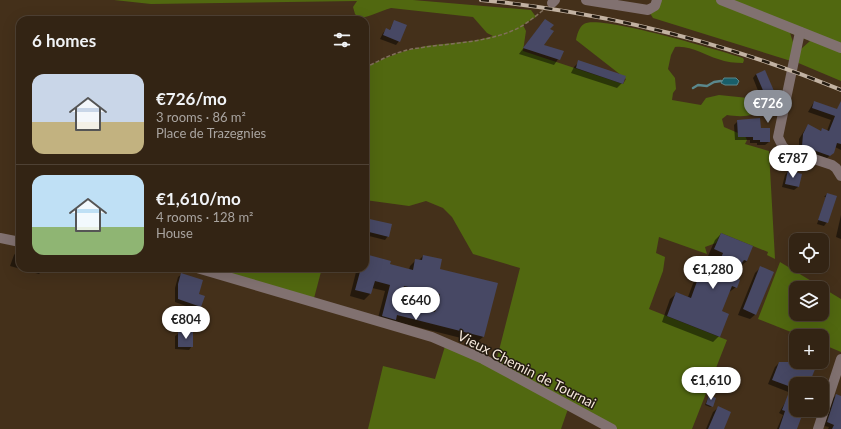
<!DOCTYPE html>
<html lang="en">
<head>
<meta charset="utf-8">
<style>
	:root { --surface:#332414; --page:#3b2c1d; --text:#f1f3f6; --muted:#a9a4a0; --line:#4e4134; --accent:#8c9099 }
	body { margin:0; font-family:Lato,sans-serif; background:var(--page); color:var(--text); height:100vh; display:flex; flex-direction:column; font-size:15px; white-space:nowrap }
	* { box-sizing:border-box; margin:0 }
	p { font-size:13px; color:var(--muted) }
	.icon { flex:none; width:22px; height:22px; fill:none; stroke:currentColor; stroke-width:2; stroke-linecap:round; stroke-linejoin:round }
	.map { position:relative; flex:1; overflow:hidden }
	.side { position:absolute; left:16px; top:16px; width:353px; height:256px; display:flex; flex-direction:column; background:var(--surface); border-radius:12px; box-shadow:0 4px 16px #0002,0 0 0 1px var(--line) }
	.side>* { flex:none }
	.tools { position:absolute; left:789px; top:233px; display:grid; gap:8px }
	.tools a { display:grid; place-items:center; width:40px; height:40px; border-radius:8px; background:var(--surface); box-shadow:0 4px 16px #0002,0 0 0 1px var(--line); font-size:20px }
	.price { position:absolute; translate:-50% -34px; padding:0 9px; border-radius:14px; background:#fff; color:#222; font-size:13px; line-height:26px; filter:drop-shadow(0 1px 2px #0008) }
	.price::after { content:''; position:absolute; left:50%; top:24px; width:12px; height:9px; margin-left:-6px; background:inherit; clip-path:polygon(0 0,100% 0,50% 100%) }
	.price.active { background:var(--accent); color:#fff }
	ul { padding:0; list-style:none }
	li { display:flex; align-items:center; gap:12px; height:100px; padding:0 16px }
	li+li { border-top:1px solid var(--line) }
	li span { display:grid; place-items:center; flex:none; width:112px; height:80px; border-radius:12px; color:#555 }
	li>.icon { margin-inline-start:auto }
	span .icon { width:48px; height:48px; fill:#fffc; stroke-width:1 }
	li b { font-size:17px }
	h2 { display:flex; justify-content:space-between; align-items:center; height:48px; padding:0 16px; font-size:17px }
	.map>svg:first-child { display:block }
	.green { fill:#516810; fill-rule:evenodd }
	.water { fill:#195f6a; stroke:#5b888c }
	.shadow { fill:#0007; fill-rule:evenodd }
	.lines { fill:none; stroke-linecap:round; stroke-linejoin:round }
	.stream { stroke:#5b888c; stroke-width:2.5 }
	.building { fill:#474864; fill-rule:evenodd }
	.path { stroke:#816f5c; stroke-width:1.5; stroke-dasharray:4 2; stroke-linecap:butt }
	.minor { stroke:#817170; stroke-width:10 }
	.rail-casing { stroke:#c2b2a2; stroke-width:4 }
	.rail { stroke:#241b11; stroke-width:2.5; stroke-dasharray:8; stroke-linecap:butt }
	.labels { text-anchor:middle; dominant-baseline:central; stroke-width:3; stroke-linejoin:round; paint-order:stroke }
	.street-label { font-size:14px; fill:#f6e9db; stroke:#241b11 }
</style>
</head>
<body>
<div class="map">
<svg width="841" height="429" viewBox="0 0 841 429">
	<rect width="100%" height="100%" fill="#44301a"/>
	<!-- green -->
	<g class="green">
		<path d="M114,0H413L531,10L536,17L523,25L526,31L523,51L623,84L626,79L576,40C577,35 579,27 584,24C598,14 721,51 743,58L744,60L743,63C735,63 726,62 718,59C704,55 691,45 675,47L671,55L668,69L675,78L676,89L673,93L672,100L701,105L706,98L719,95L758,99L764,105C756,118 740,117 727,115L722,119L724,127L745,136L747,140L745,144L769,151L775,259L767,255L768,252L721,233L716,243L705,247L707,254L659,237L656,253L665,257L663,271L649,309L727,340L692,429H612L569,406L561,429H368L383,366L435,379L446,343L495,366L520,268L473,254L452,217L443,208L426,201L409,206L365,200V68C381,59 399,52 417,48C442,42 469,44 493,36L487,33L473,17L391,8C380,11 370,17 359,18L355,14L353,7L357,1L151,4Z"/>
		<polygon points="657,0 841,0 841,81 796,62 801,49 810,41 790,33 794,45 791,61 653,18 648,10"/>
		<path d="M780,262L841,299V352L822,344V336H801L758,319ZM796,288H822V314H796Z"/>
		<polygon points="197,268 322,268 313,302"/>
	</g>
	<!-- water -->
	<polygon class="water" points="724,78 736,78 739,81 737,85 725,85 721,83"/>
	<!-- shadow -->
	<g class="shadow">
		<polygon points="394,21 399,41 396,45 380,39 383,33 386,30 389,31"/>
		<polygon points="540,26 549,29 542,46 563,52 554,65 519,54"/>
		<polygon points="579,62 622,83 617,88 571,73 574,67"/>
		<polygon points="756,74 773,91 769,94 761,98 753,78"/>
		<polygon points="814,102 841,111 841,150 835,147 833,153 826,159 799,150 799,139 808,125 820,132 822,129 827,131 831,120 808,112"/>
		<polygon points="738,121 760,129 769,142 765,145 757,145 757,143 750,143 750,140 735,140 734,125"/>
		<polygon points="788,171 801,174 798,187 794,190 782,187 785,175"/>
		<polygon points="827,194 827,222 824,226 817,224 826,197 824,197"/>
		<polygon points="841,215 841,239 836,237"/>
		<polygon points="365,220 388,236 385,240 365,235"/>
		<polygon points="721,234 747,261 740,267 734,279 736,287 728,293 721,312 719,336 713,342 662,322 670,299 677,293 688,297 694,281 700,274 710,278 718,259 708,256 715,240"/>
		<polygon points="19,249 20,268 44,268 39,274 10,266 14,255"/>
		<path d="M423,256L439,270L483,337L477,342L393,321L377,322L385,291L372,288L370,294L364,300L350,296L357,268L389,265L409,270L410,266L416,260H419ZM402,292L434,299L431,312L399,304Z"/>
		<polygon points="760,268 756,314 750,319 738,315 755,273"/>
		<polygon points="182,274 197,295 200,306 197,310 175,302 175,288 178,277"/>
		<polygon points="179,333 192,346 189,350 175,349 175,336"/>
		<polygon points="796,358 796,362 817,362 809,384 796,384 796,395 768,384 775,367 780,362 792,367"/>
		<polygon points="837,395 841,397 841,429 828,429 829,427 824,426 833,398"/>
		<polygon points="709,396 712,406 710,407 705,405"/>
		<polygon points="786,401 796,405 796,410 803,410 796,429 777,429 783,415 779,413"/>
		<polygon points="719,407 723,429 706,429 713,412"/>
	</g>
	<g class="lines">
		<!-- stream -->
		<polyline class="stream" points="693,88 698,85 707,86 714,82 721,81"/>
	</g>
	<!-- building -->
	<g class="building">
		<polygon points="545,19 554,25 550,29 554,31 544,45 564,51 560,60 523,48"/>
		<polygon points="394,20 407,25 400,42 383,35 386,28 390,30"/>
		<polygon points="578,60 626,76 623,84 576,68"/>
		<polygon points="765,70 774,91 765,95 756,74"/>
		<polygon points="814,101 837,109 841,101 841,144 837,143 834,153 830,156 802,146 803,134 808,124 821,131 822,128 829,131 835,116 812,108"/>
		<polygon points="760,118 761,128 770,128 770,142 760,142 760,140 753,140 753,137 738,137 737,120"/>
		<polygon points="788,170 802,174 799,187 785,184"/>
		<polygon points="827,193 837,196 828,223 818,220"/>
		<polygon points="365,218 392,224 389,237 365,231"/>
		<polygon points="721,233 753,246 747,261 744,260 741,264 735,278 740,280 737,288 732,286 722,311 729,314 720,337 667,316 676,292 691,298 700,273 713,278 723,253 714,249"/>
		<path d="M365,254L391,261L390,264L413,270L415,259L422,260L423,255L442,259L440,269L498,283L484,337L397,315L396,320L382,316L390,285L375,281L371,294L355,290L361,268H365ZM404,286L440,294L435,312L400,303Z"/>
		<polygon points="760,266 774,272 756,315 743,309"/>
		<polygon points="181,273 203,280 199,294 205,296 201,307 178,299 178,284"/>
		<rect x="178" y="332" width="15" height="15"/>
		<polygon points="779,362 818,362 809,384 796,384 796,410 804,410 797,429 779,429 785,411 782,410 791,387 772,380"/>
		<polygon points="836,394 841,396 841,429 832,429 834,425 827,422"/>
		<polygon points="709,395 716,398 713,407 706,404"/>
		<polygon points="718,406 731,412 724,429 708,429"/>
	</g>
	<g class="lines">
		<!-- path -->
		<path class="path" d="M365,68C381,59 400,50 419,48C450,43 485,43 514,30C526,25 535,16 545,9"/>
		<!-- minor -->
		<g class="minor">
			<polyline points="586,0 648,10 655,6 657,0"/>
			<polyline points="721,0 841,48"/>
			<polyline points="552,3 555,0"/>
			<polyline points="800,32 778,137 783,147 787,150 832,165 836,168 841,176"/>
			<polyline points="0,238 20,242"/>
			<polyline points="197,268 432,337 483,359 612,429"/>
			<polyline points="818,429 841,359"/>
		</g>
		<defs>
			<path id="rail" d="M481,0C604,12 727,43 841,90"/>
		</defs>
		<!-- rail casing -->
		<use href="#rail" class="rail-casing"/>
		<!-- rail -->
		<use href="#rail" class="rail"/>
	</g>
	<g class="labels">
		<!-- street labels -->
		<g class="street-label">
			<text transform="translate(527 369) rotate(27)">Vieux Chemin de Tournai</text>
		</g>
	</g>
</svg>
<div class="tools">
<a><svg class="icon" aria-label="locate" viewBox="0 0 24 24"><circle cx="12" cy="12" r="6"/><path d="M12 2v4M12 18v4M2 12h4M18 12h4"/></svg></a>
<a><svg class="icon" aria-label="layers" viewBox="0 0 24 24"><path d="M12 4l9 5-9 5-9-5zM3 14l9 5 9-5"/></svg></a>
<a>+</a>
<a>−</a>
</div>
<b class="price active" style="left:768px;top:124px">€726</b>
<b class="price" style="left:793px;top:179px">€787</b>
<b class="price" style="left:713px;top:290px">€1,280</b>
<b class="price" style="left:416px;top:321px">€640</b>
<b class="price" style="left:186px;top:340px">€804</b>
<b class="price" style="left:711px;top:401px">€1,610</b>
<section class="side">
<h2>6 homes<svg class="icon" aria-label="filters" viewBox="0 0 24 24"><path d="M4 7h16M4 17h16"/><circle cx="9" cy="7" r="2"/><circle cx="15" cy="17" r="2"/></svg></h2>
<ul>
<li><span style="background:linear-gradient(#c9d6e8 60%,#c2b280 0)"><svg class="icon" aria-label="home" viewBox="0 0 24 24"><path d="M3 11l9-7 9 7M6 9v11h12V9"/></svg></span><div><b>€726/mo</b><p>3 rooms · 86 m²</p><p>Place de Trazegnies</p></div></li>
<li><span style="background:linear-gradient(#bfe0f5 65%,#8fb573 0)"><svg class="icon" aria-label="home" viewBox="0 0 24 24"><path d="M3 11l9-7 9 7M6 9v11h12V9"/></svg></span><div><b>€1,610/mo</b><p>4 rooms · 128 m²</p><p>House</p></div></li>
</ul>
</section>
</div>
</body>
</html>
